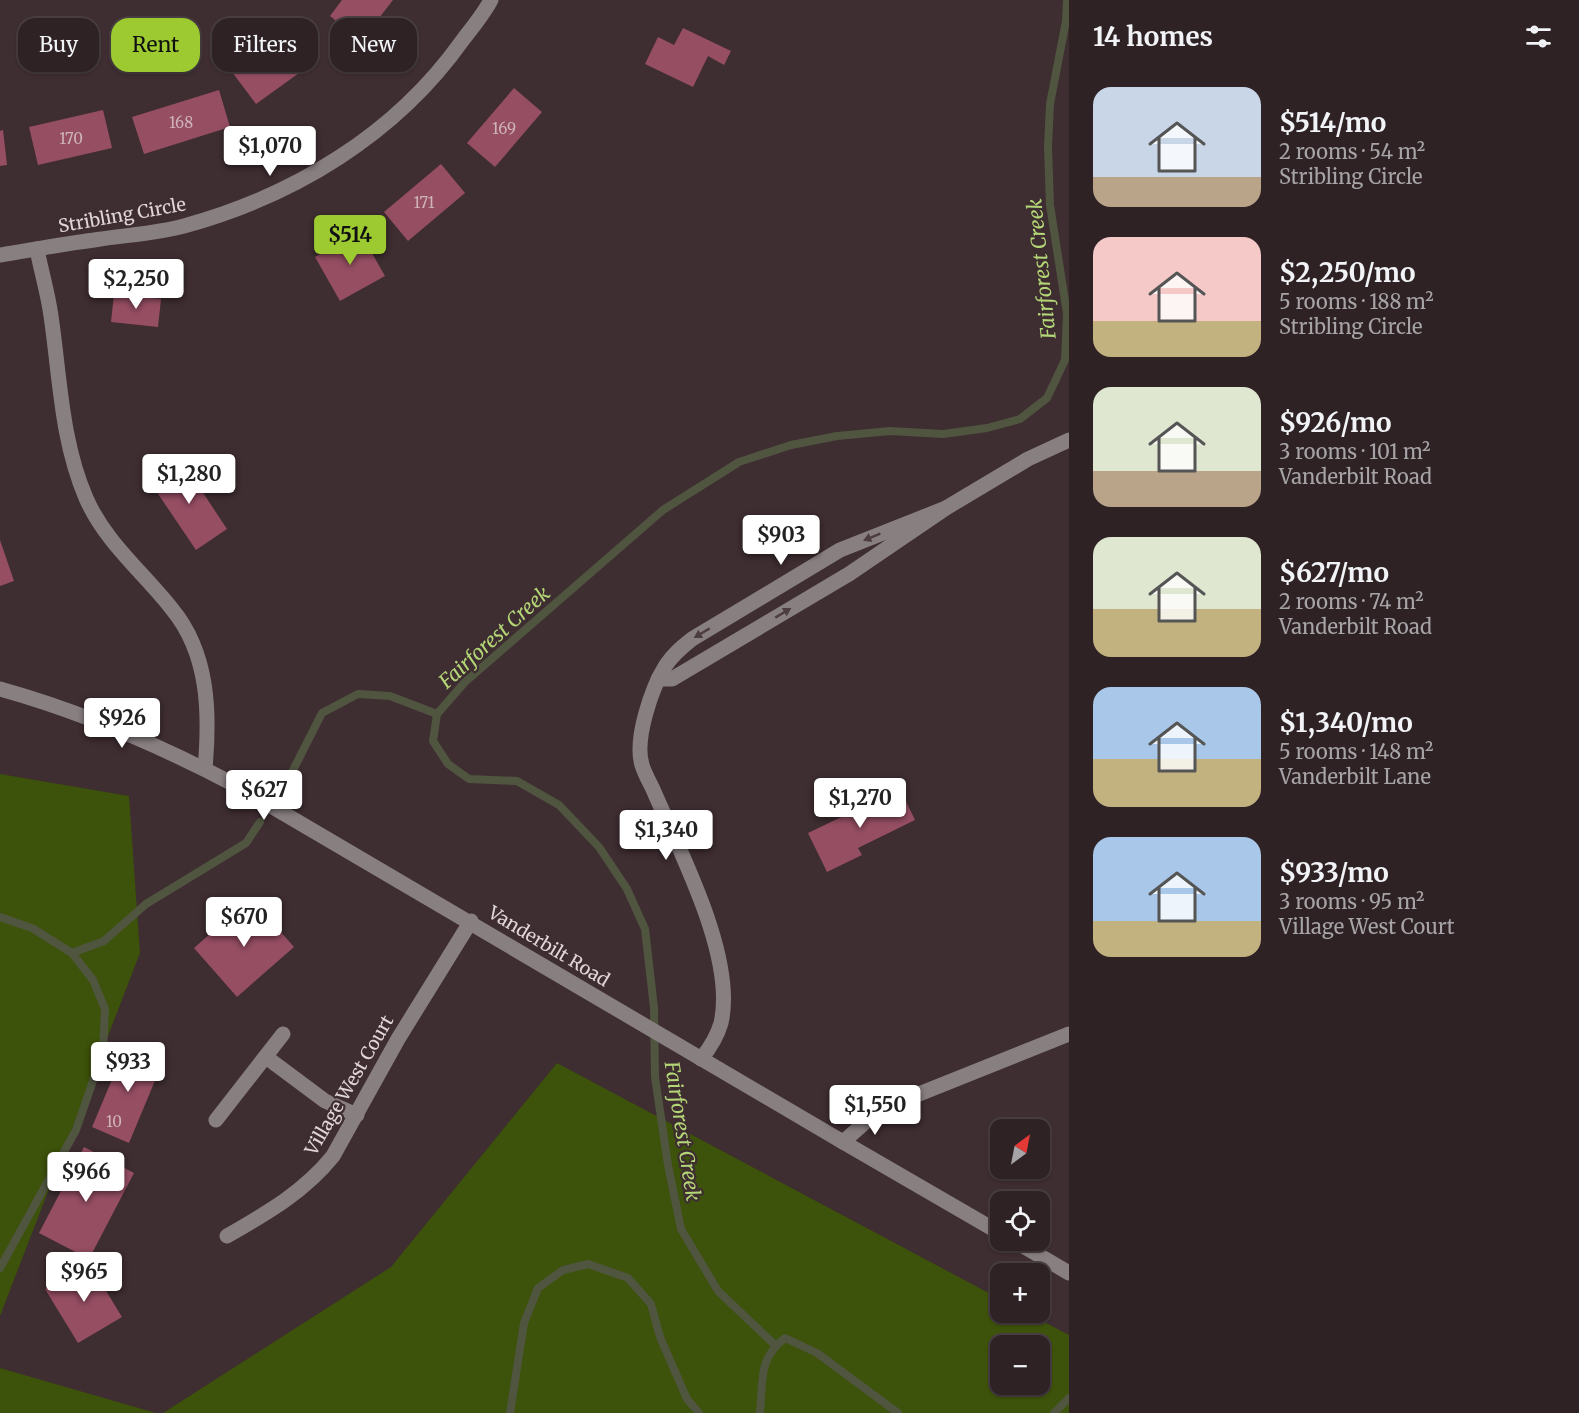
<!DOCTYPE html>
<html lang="en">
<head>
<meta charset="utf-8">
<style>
	:root { --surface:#2e2225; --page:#362a2d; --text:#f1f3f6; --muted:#a7a4a7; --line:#493f42; --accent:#9dca31 }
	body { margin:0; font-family:Merriweather,serif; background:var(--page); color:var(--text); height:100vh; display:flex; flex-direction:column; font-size:22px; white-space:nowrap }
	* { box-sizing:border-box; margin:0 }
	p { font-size:20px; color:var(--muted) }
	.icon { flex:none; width:33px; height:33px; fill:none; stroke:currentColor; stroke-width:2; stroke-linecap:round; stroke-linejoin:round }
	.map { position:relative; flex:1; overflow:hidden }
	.details { display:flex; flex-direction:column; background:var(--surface); width:510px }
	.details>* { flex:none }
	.hud { position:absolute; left:18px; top:18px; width:570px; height:54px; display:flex; gap:12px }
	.needle { width:39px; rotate:32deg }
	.tools { position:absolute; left:990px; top:1119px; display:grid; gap:12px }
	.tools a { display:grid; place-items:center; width:60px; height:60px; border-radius:12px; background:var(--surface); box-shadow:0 2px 4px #0004,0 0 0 2px var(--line); font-size:30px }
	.price { position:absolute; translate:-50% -51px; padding:0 14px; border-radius:6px; background:#fff; color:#222; font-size:20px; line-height:39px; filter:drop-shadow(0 2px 3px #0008) }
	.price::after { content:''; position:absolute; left:50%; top:36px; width:18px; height:14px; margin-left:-9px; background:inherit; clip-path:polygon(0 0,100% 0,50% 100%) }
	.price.selected { background:var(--accent); color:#111 }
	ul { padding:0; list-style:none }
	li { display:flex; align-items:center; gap:18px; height:150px; padding:0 24px }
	li span { display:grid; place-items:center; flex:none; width:168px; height:120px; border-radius:18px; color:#555 }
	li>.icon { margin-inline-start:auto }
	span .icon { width:72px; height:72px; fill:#fffc; stroke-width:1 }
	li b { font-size:26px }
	h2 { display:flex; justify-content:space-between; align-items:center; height:72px; padding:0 24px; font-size:26px }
	.pill { padding:0 21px; border-radius:18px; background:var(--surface); box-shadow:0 2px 4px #0004,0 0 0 2px var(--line); font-size:21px; line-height:54px }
	.pill.selected { background:var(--accent); color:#111 }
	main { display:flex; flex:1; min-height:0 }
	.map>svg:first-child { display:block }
	.green { fill:#3d520a; fill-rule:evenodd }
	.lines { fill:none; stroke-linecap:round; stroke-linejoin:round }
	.stream { stroke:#505540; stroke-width:8 }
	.building { fill:#964e63 }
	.minor { stroke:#887f81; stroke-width:15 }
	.oneway { fill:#4d3d41 }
	.labels { text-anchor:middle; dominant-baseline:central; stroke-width:4.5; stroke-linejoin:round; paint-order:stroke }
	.number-label { font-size:15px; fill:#ceb3ba }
	.street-label { font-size:18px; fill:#e0d5d7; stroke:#3e2d31 }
	.water-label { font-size:20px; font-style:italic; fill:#b3d676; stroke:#3e2d31 }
</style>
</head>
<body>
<main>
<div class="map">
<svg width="1069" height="1413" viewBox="0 0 1069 1413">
	<rect width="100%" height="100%" fill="#3e2d31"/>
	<!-- green -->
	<g class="green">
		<polygon points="0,774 129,796 140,953 0,1316"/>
		<path d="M557,1063L1000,1299V1312L1027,1313L1069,1335V1413H163L391,1267ZM1000,1346H1040V1384H1000Z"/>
		<polygon points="0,1368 156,1413 0,1413"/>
	</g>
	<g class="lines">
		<!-- stream -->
		<g class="stream">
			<polyline points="284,788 322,713 358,694 390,696 437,714"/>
			<polyline points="0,917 32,928 72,953 93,980 105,1009 103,1052 76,1130 0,1268"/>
			<polyline points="72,953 104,941 146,904 246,843 260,822"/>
			<polyline points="775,1345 718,1291 681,1229 668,1165 655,1077 654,1008 645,929 627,889 599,847 559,805 517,781 469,779 448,764 433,741 437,714 465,682 663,510 739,462 791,445 837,436 890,431 943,434 987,428 1020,419 1047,398 1065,360 1067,314 1050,205 1048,147 1050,104 1066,21 1067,0"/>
			<polyline points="510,1413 524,1323 538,1288 563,1270 588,1264 628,1278 651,1304 660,1337 687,1399 699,1413"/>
			<path d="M760,1413C763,1382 758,1358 785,1338L817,1353L898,1413"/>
			<polyline points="1054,1413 1069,1398"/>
		</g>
	</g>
	<!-- building -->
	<g class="building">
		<polygon points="342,0 393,0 361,41 330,16"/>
		<polygon points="294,21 320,58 256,104 229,68"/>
		<polygon points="683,28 731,51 724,65 708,56 693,87 645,64 658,37 674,45"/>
		<polygon points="514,88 542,112 495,167 467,143"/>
		<polygon points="219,90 230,127 144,154 132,117"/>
		<polygon points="103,110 112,148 38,165 29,127"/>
		<polygon points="3,130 7,165 0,166 0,131"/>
		<polygon points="441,164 465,193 408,241 384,212"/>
		<polygon points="360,232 385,276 340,301 315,257"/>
		<polygon points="114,294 161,299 158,327 111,322"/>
		<polygon points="182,461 227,529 196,550 150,482"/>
		<polygon points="0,540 14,581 0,586"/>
		<polygon points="900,789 915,820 858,848 862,855 827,872 808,833"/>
		<polygon points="251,898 294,947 237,997 194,948"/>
		<polygon points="127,1044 164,1059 129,1143 92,1127"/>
		<polygon points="84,1147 134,1173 89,1259 39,1233"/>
		<polygon points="89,1263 122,1317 78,1343 45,1289"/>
	</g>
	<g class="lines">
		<!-- minor -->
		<g class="minor">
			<path d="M37,249C41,271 48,293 51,316C60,377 61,440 86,498C105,542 143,572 172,609C209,654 210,713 205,769"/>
			<path d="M0,255C31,250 63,244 94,240C124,235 155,234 184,226C294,196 396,134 462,41C472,28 483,15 491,0"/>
			<polyline points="658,679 672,679 849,574 946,508 1028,459 1069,440"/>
			<path d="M0,689C83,712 161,746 237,786L843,1142L879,1110L1069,1034"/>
			<polyline points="266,1057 325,1101 357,1115"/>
			<path d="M701,1059C710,1048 717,1037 721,1023C736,958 681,854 655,794C651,784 645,775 642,765C634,739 652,687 666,665C673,654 682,647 692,639L840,550L946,508"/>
			<polyline points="216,1120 283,1034"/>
			<polyline points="843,1142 1000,1233"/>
			<path d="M227,1236C267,1213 304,1192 333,1156L398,1039L471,921"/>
			<polyline points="1013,1240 1069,1273"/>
		</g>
	</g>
	<!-- one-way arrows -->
	<defs><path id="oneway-solid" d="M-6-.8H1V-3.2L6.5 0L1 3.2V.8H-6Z" transform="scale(1.5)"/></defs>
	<g class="oneway">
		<use href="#oneway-solid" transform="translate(872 537) rotate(158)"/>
		<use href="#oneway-solid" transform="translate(783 613) rotate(-31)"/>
		<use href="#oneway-solid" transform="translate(702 633) rotate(149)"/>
	</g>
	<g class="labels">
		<!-- number labels -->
		<g class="number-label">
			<text x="181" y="122">168</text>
			<text x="504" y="128">169</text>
			<text x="71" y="138">170</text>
			<text x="424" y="202">171</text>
			<text x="114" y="1121">10</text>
		</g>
		<!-- street labels -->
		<g class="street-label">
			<text transform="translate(122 215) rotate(-10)">Stribling Circle</text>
			<text transform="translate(549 946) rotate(31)">Vanderbilt Road</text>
			<text transform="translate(349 1085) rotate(-60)">Village West Court</text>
		</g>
		<!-- water labels -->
		<g class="water-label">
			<text transform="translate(1041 269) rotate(-96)">Fairforest Creek</text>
			<text transform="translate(494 637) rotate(-42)">Fairforest Creek</text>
			<text transform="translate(683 1131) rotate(81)">Fairforest Creek</text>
		</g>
	</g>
</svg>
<div class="tools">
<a><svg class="needle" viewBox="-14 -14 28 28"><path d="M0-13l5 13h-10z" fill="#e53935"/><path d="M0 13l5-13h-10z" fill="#a7a4a7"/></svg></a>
<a><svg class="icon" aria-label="locate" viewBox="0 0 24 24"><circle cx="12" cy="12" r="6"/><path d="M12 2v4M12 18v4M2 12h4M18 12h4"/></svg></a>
<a>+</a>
<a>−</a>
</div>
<b class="price" style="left:270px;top:177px">$1,070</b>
<b class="price selected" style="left:350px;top:266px">$514</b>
<b class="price" style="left:136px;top:310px">$2,250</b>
<b class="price" style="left:189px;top:505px">$1,280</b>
<b class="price" style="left:781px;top:566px">$903</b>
<b class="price" style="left:122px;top:749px">$926</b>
<b class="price" style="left:264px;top:821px">$627</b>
<b class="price" style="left:860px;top:829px">$1,270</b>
<b class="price" style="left:666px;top:861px">$1,340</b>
<b class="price" style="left:244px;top:948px">$670</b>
<b class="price" style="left:128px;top:1093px">$933</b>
<b class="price" style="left:875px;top:1136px">$1,550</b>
<b class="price" style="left:86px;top:1203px">$966</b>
<b class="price" style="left:84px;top:1303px">$965</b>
<div class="hud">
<a class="pill">Buy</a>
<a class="pill selected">Rent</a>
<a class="pill">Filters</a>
<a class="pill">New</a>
</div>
</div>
<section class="details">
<h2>14 homes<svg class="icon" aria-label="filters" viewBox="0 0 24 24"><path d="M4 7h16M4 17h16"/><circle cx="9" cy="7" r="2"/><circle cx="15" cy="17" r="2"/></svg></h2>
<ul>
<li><span style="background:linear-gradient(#c9d6e8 75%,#b9a48a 0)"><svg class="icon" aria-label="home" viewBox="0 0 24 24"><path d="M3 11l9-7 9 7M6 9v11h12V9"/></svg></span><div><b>$514/mo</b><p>2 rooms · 54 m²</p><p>Stribling Circle</p></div></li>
<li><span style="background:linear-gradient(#f6c9c9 70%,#c2b280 0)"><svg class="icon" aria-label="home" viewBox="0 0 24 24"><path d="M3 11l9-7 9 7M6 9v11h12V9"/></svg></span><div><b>$2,250/mo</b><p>5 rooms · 188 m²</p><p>Stribling Circle</p></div></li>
<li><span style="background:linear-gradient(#dfe7d0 70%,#b9a48a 0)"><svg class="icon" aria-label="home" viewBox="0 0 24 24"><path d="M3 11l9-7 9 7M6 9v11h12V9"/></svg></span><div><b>$926/mo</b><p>3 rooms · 101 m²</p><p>Vanderbilt Road</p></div></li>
<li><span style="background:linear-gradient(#dfe7d0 60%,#c2b280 0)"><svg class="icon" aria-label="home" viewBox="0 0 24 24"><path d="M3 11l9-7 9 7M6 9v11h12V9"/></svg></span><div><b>$627/mo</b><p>2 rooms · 74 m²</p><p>Vanderbilt Road</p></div></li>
<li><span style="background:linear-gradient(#a9c7e8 60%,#c2b280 0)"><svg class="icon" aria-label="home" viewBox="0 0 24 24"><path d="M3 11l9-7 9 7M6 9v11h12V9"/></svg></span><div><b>$1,340/mo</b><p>5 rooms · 148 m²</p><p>Vanderbilt Lane</p></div></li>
<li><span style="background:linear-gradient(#a9c7e8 70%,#c2b280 0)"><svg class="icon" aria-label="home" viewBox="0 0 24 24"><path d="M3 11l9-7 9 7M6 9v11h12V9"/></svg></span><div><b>$933/mo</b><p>3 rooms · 95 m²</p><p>Village West Court</p></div></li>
</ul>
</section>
</main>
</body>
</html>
